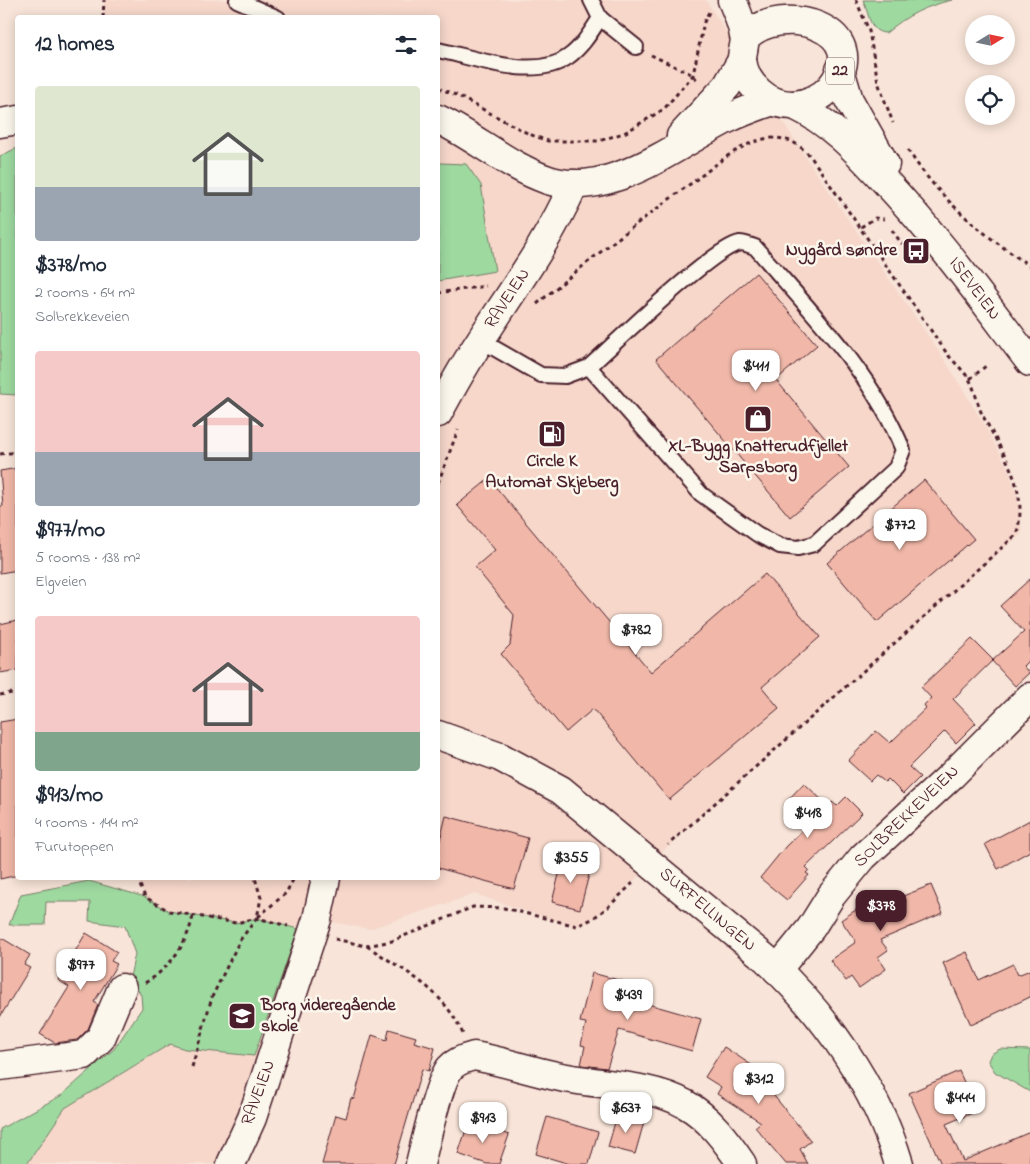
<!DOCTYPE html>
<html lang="en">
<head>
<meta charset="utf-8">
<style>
	:root { --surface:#fff; --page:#f6f6f7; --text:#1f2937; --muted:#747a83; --accent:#4a1f2b }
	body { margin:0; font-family:"Indie Flower",sans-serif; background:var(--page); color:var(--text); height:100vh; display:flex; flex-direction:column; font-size:19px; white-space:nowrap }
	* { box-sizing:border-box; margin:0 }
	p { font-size:16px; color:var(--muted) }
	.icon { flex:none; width:28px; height:28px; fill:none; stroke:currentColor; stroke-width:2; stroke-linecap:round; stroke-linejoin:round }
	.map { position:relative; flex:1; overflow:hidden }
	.details { position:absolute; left:15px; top:15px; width:425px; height:865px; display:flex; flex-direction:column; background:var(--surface); border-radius:5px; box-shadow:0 2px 12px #0003 }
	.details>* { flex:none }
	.needle { width:32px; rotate:80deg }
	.buttons { position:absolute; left:965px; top:15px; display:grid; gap:10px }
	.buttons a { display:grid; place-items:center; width:50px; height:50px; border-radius:50%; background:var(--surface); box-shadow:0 2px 12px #0003; font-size:25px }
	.price { position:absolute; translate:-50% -42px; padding:0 11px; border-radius:10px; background:#fff; color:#222; font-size:16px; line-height:32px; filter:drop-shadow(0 1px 2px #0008) }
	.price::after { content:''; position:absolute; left:50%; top:30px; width:15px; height:11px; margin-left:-8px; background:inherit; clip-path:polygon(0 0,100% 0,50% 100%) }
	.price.on { background:var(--accent); color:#fff }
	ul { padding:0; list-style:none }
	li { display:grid; align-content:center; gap:10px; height:265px; padding:0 20px }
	li span { display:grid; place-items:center; height:155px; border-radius:5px; color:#555 }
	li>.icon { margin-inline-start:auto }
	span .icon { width:90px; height:90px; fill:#fffc; stroke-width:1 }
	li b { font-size:21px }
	h2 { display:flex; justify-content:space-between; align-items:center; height:60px; padding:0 20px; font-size:21px }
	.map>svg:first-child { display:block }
	.built { fill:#f6d7ca }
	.green { fill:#9ed9a0; stroke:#747c66 }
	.building { fill:#f1b8a9; stroke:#4a1f2b }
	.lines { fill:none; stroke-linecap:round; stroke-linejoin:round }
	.service-casing { stroke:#4a1f2b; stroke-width:18 }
	.minor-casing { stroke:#4a1f2b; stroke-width:31 }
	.tertiary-casing { stroke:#4a1f2b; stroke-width:31 }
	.trunk-casing { stroke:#4a1f2b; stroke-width:31 }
	.path { stroke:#4a1f2b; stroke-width:3; stroke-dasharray:4 4; stroke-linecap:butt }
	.service { stroke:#fbf7ec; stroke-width:14 }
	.minor { stroke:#fbf7ec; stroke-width:28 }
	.tertiary { stroke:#fbf7ec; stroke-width:28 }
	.trunk { stroke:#fbf7ec; stroke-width:28 }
	.labels { text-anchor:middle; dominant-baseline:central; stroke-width:5; stroke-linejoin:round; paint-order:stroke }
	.shield { fill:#fbf7ec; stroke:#7f6065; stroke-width:1 }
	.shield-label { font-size:16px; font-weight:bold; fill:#4a1f2b }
	.poi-label { font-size:18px; font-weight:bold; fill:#4a1f2b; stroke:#fbf7ec }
	.street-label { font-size:18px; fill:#4a1f2b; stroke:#fbf7ec }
</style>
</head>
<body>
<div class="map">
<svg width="1030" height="1164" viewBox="0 0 1030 1164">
	<rect width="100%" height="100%" fill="#f8e4d8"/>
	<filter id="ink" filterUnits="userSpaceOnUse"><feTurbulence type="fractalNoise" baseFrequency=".02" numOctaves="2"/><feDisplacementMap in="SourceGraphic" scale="10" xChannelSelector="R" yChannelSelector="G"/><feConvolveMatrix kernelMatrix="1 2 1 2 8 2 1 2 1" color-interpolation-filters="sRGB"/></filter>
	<g filter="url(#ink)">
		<!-- built -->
		<polygon class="built" points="104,0 706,0 804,155 946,362 984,424 1009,471 1018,498 1022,533 681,833 607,908 584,924 577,926 562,923 475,894 369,929 317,919 231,1164 27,1164 65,1108 170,1044 184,1049 193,916 169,911 155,905 145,897 137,878 438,878 438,18 103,17"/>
		<!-- green -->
		<g class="green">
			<path d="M863,0H952C926,6 907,15 886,33C869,33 869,13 863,0Z"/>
			<polygon points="17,148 18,395 17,395 0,394 0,156"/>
			<polygon points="438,160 440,163 466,164 481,185 495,271 438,281"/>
			<polygon points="89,881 145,897 169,911 236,923 257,918 298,929 254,1056 185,1049 170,1044 65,1108 27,1164 0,1164 0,1129 62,1095 114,1049 142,1008 141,995 130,977 135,954 125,926 89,921 90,902 46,902 45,925 9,925 21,894"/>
			<polygon points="1000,1049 1030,1050 1030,1092 995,1072 988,1061 991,1054"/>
		</g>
		<!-- building -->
		<g class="building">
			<polygon points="756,273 817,345 776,380 849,467 790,517 656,359"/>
			<polygon points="18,468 18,570 0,573 0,506 3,506 0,471"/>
			<polygon points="489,479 651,672 765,574 820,637 762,687 779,708 669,800 593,709 566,732 501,654 510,645 514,615 475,567 495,550 457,505"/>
			<polygon points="924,480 974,539 877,622 827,563"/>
			<polygon points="1030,579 1030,659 1023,666 1029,673 1015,686 992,661 1024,632 1000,606"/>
			<polygon points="18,620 18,670 0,673 0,624"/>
			<polygon points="972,639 993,660 953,699 976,723 956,743 945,731 909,767 920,777 903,794 888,779 885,782 876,775 870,781 848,761 876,731 890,743 926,708 924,705 931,698 921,687"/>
			<polygon points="18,719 18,875 0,879 0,722"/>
			<polygon points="804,783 828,806 832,802 837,806 846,797 862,813 806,867 809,870 806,873 809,875 787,900 760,878 786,846 810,823 787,801"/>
			<polygon points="446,816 528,838 514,889 438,868 438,848"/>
			<polygon points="1030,820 1030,851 998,869 985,844"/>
			<polygon points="563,859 591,867 580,909 552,902"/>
			<polygon points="931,885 943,913 880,940 888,950 878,957 886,969 859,988 851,977 846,981 830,960 856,942 841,920 866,903 870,909"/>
			<polygon points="86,933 117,952 111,961 117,964 94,1002 98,1005 88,1029 77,1040 55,1043 40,1034 69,987 58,980"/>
			<polygon points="0,937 30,955 24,965 30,968 0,1017"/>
			<polygon points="967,952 979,980 1013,964 1018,975 1030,970 1030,997 971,1025 943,963"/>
			<polygon points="592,973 630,983 627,998 701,1019 692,1051 619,1030 607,1068 581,1065 585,1046 581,1045 586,1023 580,1022"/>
			<polygon points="389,1029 416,1037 414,1042 435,1048 429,1071 422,1069 394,1164 322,1164 336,1115 346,1118 351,1098 354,1099 372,1035 387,1040"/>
			<polygon points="724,1047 765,1074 761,1080 811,1141 800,1149 808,1164 786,1164 755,1127 761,1122 717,1094 721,1087 705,1077"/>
			<polygon points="959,1071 977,1111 946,1124 963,1161 1030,1132 1030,1164 941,1164 909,1093"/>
			<polygon points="617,1115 644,1122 635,1154 608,1147"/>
			<polygon points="547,1117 598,1132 589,1164 570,1164 536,1154"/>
			<polygon points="469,1121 509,1135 499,1164 487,1164 458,1154"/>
		</g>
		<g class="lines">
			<defs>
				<g id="service">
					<polyline points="237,0 278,18"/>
					<polyline points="600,18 636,47"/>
					<path d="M438,50C476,58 534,81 568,57C582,47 591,32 600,18L591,0"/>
					<path d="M480,340L541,375L565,376L589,367L701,494L757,534L780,546L798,548L814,544L896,468L903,450C872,372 809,310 755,247C751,246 745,243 740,243C714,247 614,344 589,367"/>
				</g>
				<g id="minor">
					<polyline points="777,970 811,928 831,896 863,857 952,775 1030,697"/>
					<polyline points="0,1066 84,1055 101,1038 122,988"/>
					<polyline points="231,1164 252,1118 317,919 326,878"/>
					<path d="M420,1164C425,1144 439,1081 450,1068C456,1061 466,1058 474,1056C502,1061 528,1070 556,1076C595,1085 650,1084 685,1104C709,1117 727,1142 742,1164"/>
				</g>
				<g id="tertiary">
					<path d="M438,119C475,137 508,166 548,180C609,200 676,145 727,119C742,112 758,106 773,101"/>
					<polyline points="0,123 18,120"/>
					<polyline points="681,136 727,86 742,60"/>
					<path d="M438,413C451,389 465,364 480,341C514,288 548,242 574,184"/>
					<path d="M438,735L500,757L561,790L765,958C824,1013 876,1086 899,1164"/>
				</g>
				<g id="trunk">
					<path d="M732,0C737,12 742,23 744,36C746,43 742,51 742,59C744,84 768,106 794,105C808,104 822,97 831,87C877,29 780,0 745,38"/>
					<polyline points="840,70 849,100 885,164"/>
					<path d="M794,105C830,122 855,149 882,178C936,235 982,299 1030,362"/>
				</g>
			</defs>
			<!-- service casing -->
			<use href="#service" class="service-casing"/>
			<!-- minor casing -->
			<use href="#minor" class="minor-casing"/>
			<!-- tertiary casing -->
			<use href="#tertiary" class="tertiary-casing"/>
			<!-- trunk casing -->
			<use href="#trunk" class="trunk-casing"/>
			<!-- path -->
			<g class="path">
				<polyline points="856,0 869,31 878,82 893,123"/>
				<polyline points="103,18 104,0"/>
				<polyline points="651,55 693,75 698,81"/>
				<polyline points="438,88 456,95 529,134 548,141 599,141 626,132 664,109 693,75 704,22 709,12"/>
				<path d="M908,150C939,199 982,234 1030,266"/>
				<polyline points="861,227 875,218 884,219"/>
				<polyline points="892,230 902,244"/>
				<polyline points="438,293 486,286"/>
				<path d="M537,304C588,261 639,221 693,182C715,166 737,145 764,139C784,135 799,143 811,157L948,355C955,363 963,370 969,379C976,390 977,406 984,418C1004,455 1030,492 1016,535L668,845"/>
				<polyline points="970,379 987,365"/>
				<polyline points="0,454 18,452"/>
				<polyline points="438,483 458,430"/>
				<polyline points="0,695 18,692"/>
				<polyline points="137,878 145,897 169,911 236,923 257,918 288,926"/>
				<polyline points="258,917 286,893 294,878"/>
				<polyline points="335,939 366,946 392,941 473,907 504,908 577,926 592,919 607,908 633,883"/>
				<path d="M367,946C407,973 442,988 463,1034"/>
				<path d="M145,983C170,968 187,944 193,916"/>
				<polyline points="192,1067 212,997 240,940 257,918 261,898 255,878"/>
			</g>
			<!-- service -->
			<use href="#service" class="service"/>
			<!-- minor -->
			<use href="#minor" class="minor"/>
			<!-- tertiary -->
			<use href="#tertiary" class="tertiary"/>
			<!-- trunk -->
			<use href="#trunk" class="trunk"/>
		</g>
	</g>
	<!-- icons -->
	<defs>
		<symbol id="bus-square" viewBox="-11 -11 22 22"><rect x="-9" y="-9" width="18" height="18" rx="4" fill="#4a1f2b" stroke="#fbf7ec"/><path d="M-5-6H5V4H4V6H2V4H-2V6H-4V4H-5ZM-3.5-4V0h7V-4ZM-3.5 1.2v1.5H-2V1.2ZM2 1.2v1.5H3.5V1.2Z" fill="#fff"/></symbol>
		<symbol id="shop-square" viewBox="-11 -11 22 22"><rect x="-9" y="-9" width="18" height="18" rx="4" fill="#4a1f2b" stroke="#fbf7ec"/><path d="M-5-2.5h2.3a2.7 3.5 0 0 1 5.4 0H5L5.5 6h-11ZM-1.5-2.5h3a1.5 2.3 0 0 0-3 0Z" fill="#fff"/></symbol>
		<symbol id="fuel-square" viewBox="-11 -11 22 22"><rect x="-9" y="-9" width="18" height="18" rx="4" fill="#4a1f2b" stroke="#fbf7ec"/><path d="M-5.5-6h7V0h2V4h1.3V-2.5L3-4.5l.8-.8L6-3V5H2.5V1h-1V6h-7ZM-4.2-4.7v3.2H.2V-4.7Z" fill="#fff"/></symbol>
		<symbol id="school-square" viewBox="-11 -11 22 22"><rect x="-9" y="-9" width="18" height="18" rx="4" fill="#4a1f2b" stroke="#fbf7ec"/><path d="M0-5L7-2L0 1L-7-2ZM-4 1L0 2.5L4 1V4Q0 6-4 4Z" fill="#fff"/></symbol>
	</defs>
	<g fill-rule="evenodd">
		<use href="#bus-square" x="900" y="235" width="32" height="32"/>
		<use href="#shop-square" x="742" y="403" width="32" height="32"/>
		<use href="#fuel-square" x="536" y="418" width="32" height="32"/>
		<use href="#school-square" x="226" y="1000" width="32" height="32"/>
	</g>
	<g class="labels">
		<!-- shield labels -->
		<rect class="shield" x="826" y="57.5" width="28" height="27" rx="4"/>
		<g class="shield-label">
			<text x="840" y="71">22</text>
		</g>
		<!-- poi labels -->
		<g class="poi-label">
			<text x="897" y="251" text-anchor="end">Nygård søndre</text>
			<text x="758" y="447">XL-Bygg Knatterudfjellet<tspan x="758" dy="21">Sarpsborg</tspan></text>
			<text x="552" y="462">Circle K<tspan x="552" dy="21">Automat Skjeberg</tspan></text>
			<text x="261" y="1006" text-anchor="start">Borg videregående<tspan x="261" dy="21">skole</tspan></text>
		</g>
		<!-- street labels -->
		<g class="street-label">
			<text transform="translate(974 289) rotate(53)">ISEVEIEN</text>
			<text transform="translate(508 299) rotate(-57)">RAVEIEN</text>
			<text transform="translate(907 817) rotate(-44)">SOLBREKKEVEIEN</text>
			<text transform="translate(707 910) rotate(40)">SURFELLINGEN</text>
			<text transform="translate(259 1093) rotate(-70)">RAVEIEN</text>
		</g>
	</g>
</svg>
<div class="buttons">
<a><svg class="needle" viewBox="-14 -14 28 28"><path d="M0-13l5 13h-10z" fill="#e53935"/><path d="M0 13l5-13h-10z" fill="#747a83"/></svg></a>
<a><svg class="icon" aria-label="locate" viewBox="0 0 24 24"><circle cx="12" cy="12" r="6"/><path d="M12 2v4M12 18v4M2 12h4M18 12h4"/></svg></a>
</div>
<b class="price" style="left:756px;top:392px">$411</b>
<b class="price" style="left:900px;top:551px">$772</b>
<b class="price" style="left:636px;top:656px">$782</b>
<b class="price" style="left:808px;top:839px">$418</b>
<b class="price" style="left:571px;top:884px">$355</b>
<b class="price on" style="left:881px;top:932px">$378</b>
<b class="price" style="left:81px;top:991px">$977</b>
<b class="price" style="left:628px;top:1021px">$439</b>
<b class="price" style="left:759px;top:1105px">$312</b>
<b class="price" style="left:960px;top:1124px">$444</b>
<b class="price" style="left:626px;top:1134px">$637</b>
<b class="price" style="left:483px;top:1144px">$913</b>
<section class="details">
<h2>12 homes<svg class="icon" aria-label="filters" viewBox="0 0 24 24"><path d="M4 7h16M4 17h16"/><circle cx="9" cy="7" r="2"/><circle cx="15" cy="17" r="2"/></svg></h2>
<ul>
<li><span style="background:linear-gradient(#dfe7d0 65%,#9aa5b1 0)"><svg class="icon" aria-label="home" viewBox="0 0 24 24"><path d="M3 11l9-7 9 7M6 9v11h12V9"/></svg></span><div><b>$378/mo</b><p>2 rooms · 64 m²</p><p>Solbrekkeveien</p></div></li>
<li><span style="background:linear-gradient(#f6c9c9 65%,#9aa5b1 0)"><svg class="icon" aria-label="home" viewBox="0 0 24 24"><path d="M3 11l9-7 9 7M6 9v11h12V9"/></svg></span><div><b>$977/mo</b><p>5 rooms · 138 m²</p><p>Elgveien</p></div></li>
<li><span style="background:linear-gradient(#f6c9c9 75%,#7fa58c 0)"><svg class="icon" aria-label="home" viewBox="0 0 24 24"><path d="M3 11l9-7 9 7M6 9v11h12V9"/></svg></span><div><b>$913/mo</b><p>4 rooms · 144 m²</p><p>Furutoppen</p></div></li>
</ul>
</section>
</div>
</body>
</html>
